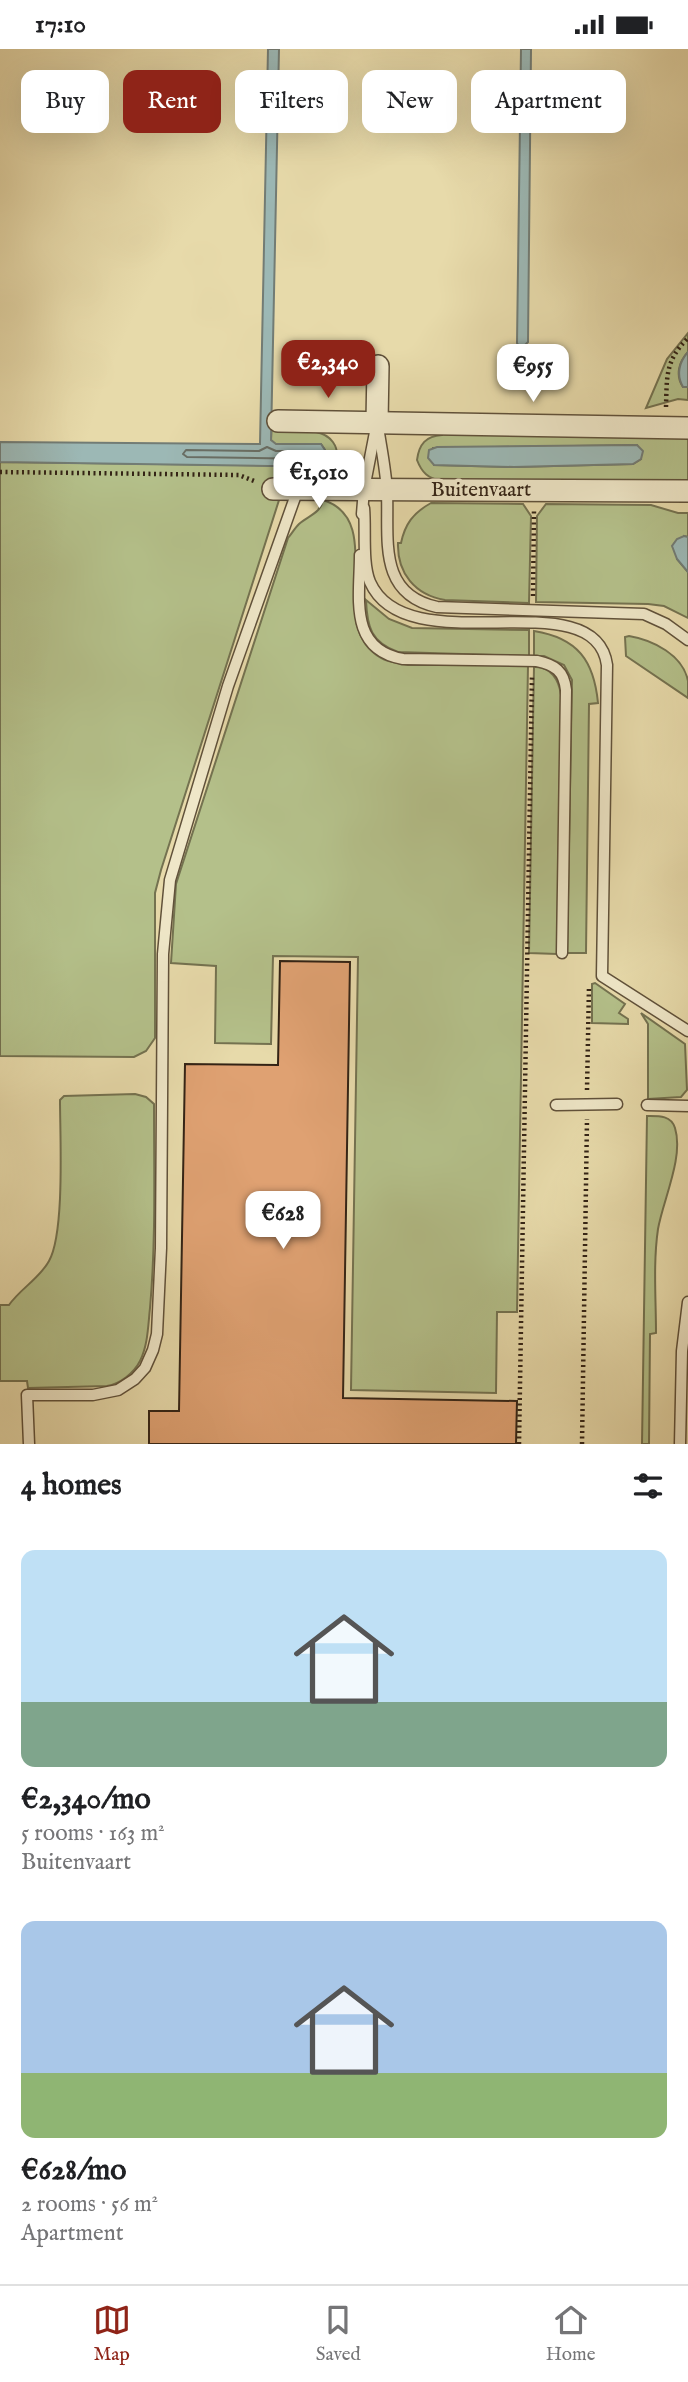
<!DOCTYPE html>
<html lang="en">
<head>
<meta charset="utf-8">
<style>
	:root { --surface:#fff; --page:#f6f6f6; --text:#202124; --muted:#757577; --line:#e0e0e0; --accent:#8f2418 }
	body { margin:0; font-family:"IM FELL English",serif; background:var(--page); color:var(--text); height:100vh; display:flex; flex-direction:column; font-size:26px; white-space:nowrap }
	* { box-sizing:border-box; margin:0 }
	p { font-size:23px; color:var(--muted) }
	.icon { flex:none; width:38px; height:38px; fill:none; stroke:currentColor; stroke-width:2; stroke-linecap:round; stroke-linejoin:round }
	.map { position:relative; height:1395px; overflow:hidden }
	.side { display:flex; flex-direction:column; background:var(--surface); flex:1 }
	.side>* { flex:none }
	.hud { position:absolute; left:21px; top:21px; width:648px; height:63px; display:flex; gap:14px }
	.price { position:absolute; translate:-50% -60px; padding:0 16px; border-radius:14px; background:#fff; color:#222; font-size:23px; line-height:46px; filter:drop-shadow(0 2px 4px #0008) }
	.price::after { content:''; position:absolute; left:50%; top:42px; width:21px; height:16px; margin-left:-10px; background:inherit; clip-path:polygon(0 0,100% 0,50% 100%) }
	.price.selected { background:var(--accent); color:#fff }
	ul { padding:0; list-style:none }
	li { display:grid; align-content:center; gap:14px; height:371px; padding:0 21px }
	li span { display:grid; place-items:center; height:217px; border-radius:14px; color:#555 }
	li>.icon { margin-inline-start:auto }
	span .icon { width:126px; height:126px; fill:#fffc; stroke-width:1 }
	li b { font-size:30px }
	h2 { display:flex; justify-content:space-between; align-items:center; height:84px; padding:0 21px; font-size:30px }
	.chip { padding:0 24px; border-radius:14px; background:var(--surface); box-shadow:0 7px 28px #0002; font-size:24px; line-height:63px }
	.chip.selected { background:var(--accent); color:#fff }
	.status { display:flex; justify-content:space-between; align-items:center; height:49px; padding:0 35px; background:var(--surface); direction:ltr }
	.status svg { height:19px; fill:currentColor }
	.menu { display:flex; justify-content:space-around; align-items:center; height:98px; border-top:2px solid var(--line); background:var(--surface); font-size:19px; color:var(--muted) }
	.menu a { display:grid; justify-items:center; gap:4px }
	.menu .selected { color:var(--accent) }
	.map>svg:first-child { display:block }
	.green { fill:#b4c08a; stroke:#747250; stroke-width:2; fill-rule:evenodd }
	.water { fill:#9cb8b5; stroke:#727c75; stroke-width:2 }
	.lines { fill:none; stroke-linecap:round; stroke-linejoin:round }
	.shore { stroke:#686e65; stroke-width:2 }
	.building { fill:#dfa172; stroke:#332315; stroke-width:2 }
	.lane-casing { stroke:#60513a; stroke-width:13 }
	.street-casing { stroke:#60513a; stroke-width:24 }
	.path { stroke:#332315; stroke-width:4.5; stroke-dasharray:2 3.5; stroke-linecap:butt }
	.lane { stroke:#efe7c8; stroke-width:10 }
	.street { stroke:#efe7c8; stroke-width:21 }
	.labels { text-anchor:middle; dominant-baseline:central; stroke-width:7; stroke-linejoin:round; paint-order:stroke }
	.street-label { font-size:21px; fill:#332315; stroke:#efe7c8 }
</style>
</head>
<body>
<div class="status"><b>17:10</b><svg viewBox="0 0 49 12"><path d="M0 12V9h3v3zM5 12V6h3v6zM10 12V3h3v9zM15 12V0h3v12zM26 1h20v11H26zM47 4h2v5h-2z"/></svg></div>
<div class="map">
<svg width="688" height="1395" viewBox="0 0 688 1395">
	<rect width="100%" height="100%" fill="#e7daaa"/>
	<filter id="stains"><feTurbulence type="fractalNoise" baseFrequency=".00286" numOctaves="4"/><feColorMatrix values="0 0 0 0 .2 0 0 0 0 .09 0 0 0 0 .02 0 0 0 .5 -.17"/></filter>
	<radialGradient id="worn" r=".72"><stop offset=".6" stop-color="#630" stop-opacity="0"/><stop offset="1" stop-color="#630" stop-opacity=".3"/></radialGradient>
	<!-- green -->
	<g class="green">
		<path d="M688,284V303C679,313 675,326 683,338H688V351L678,350L646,359L667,310Z"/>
		<path d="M272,369L316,380V383C331,386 339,397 337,412L328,426L312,430L280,448L161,821L155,844V989L146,1002L134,1008L0,1007V413L314,417L325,408V401L321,395H275L271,391Z"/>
		<path d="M443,382L688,387V436L441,432C428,429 422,424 417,411C419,395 426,387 442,386ZM637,396L641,410L633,415L514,418L434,416L433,399Z"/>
		<path d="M323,451C390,472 322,576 381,609C389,614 399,614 408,616H528L517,1263H497L496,1344L351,1341L358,908L273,907L271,995L215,994L216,917L171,914L176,835L288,489C292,484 295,479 299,475C309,466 320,465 323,451Z"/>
		<path d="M431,454L523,455L531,467L529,554L445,551C415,546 397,524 398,494H401C405,475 413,464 431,454Z"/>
		<polygon points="546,455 651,456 678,464 688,464 688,488 684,487 677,510 688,523 688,569 664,557 648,555 536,553 537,467"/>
		<path d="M366,551L389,570L412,579L529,581V607L398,603C371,593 367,578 366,551Z"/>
		<path d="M534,582C578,589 594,612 598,654L589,655L586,904H567L572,631L564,616L544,607H534Z"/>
		<path d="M629,587C653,591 683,606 688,632C688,637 688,644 688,649L626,607L625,588Z"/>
		<path d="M534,618C551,617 559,631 561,646L557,905L529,904Z"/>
		<polygon points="595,934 625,955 619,964 628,970 628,975 592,974 592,935"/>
		<polygon points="641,964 685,995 687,1041 681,1048 648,1050 648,975"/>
		<path d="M135,1045L146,1048L154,1055C154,1123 156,1192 150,1259C148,1277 148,1296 140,1312C134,1324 120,1335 107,1337L28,1339L27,1332H0V1256H9C20,1240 40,1229 49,1212C65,1184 60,1087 60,1051L64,1047Z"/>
		<path d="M647,1067C658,1067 671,1066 675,1079C684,1108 663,1151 658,1180C653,1214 656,1250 656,1284L650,1285L649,1395H642Z"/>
	</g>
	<!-- water -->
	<g class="water">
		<polygon points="268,0 279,0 271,391 276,395 321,395 325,401 324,413 314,417 269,417 0,413 0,393 260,395"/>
		<polygon points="521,0 531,0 528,293 524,297 518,296 517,294"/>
		<path d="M688,303V338H683C676,326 679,313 688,303Z"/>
		<polygon points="637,396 643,402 641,410 633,415 514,418 434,416 428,409 429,401 437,398"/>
		<polygon points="684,487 688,488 688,523 677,510 672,497 677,490"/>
	</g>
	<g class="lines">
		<!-- shore -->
		<polygon class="shore" points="267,398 276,402 315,402 318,406 313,410 187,408 183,405 186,401 259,402"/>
	</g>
	<!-- building -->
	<polygon class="building" points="280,912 350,913 343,1349 517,1352 516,1395 149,1395 149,1362 179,1362 185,1015 278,1016"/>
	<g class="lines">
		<defs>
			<g id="lane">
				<path d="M379,384C382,403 386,423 387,443C389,490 377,545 437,558L644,565L666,575L688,591"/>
				<path d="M364,459C366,480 362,514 370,533C407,617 595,529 607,616L602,927L688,982"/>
				<polyline points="362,465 364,440 377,373"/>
				<path d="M360,506C360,548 348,600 403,610L537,612C555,616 564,622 566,641L562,904"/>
				<polyline points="556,1056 617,1055"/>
				<polyline points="647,1056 688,1057"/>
				<polyline points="29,1395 27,1346 93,1346 118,1341 135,1330 145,1319 153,1301 157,1285 161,1199 163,905 170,831 228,637 298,440"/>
				<polyline points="680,1395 682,1302 688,1253"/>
			</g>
			<g id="street">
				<polyline points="278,372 688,379"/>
				<polyline points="377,373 378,317"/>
				<polyline points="273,440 688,442"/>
			</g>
		</defs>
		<!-- lane casing -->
		<use href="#lane" class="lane-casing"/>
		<!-- street casing -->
		<use href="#street" class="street-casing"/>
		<!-- path -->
		<g class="path">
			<path d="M666,358C667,327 665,312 688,289"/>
			<polyline points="0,423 239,426 254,432"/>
			<polyline points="533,547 534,461"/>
			<polyline points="587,1041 589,937"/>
			<polyline points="519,1395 532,626"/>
			<polyline points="582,1395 587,1070"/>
		</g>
		<!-- lane -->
		<use href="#lane" class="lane"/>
		<!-- street -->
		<use href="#street" class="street"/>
	</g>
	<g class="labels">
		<!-- street labels -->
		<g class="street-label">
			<text x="481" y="441">Buitenvaart</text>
		</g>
	</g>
	<rect width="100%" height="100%" filter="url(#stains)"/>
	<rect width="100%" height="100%" fill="url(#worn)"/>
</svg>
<b class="price selected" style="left:328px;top:351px">€2,340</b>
<b class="price" style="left:533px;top:355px">€955</b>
<b class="price" style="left:319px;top:461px">€1,010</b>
<b class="price" style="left:283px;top:1202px">€628</b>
<div class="hud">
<a class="chip">Buy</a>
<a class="chip selected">Rent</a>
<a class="chip">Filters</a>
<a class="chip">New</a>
<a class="chip">Apartment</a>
</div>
</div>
<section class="side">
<h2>4 homes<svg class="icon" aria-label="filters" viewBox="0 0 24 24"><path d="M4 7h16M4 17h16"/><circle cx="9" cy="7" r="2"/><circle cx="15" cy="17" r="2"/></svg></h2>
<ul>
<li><span style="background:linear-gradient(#bfe0f5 70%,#7fa58c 0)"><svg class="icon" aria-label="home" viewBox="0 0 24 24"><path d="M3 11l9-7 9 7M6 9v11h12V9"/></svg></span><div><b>€2,340/mo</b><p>5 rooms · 163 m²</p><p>Buitenvaart</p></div></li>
<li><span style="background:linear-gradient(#a9c7e8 70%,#8fb573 0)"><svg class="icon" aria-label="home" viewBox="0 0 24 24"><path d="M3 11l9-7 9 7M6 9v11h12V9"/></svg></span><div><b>€628/mo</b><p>2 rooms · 56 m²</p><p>Apartment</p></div></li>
</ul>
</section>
<nav class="menu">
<a class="selected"><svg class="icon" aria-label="map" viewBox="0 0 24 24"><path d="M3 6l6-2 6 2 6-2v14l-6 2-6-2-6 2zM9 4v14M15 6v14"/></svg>Map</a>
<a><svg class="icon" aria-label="saved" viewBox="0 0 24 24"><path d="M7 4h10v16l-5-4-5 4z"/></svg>Saved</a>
<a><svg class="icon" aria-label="home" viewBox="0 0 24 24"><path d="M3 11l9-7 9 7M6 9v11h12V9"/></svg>Home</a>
</nav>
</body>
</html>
